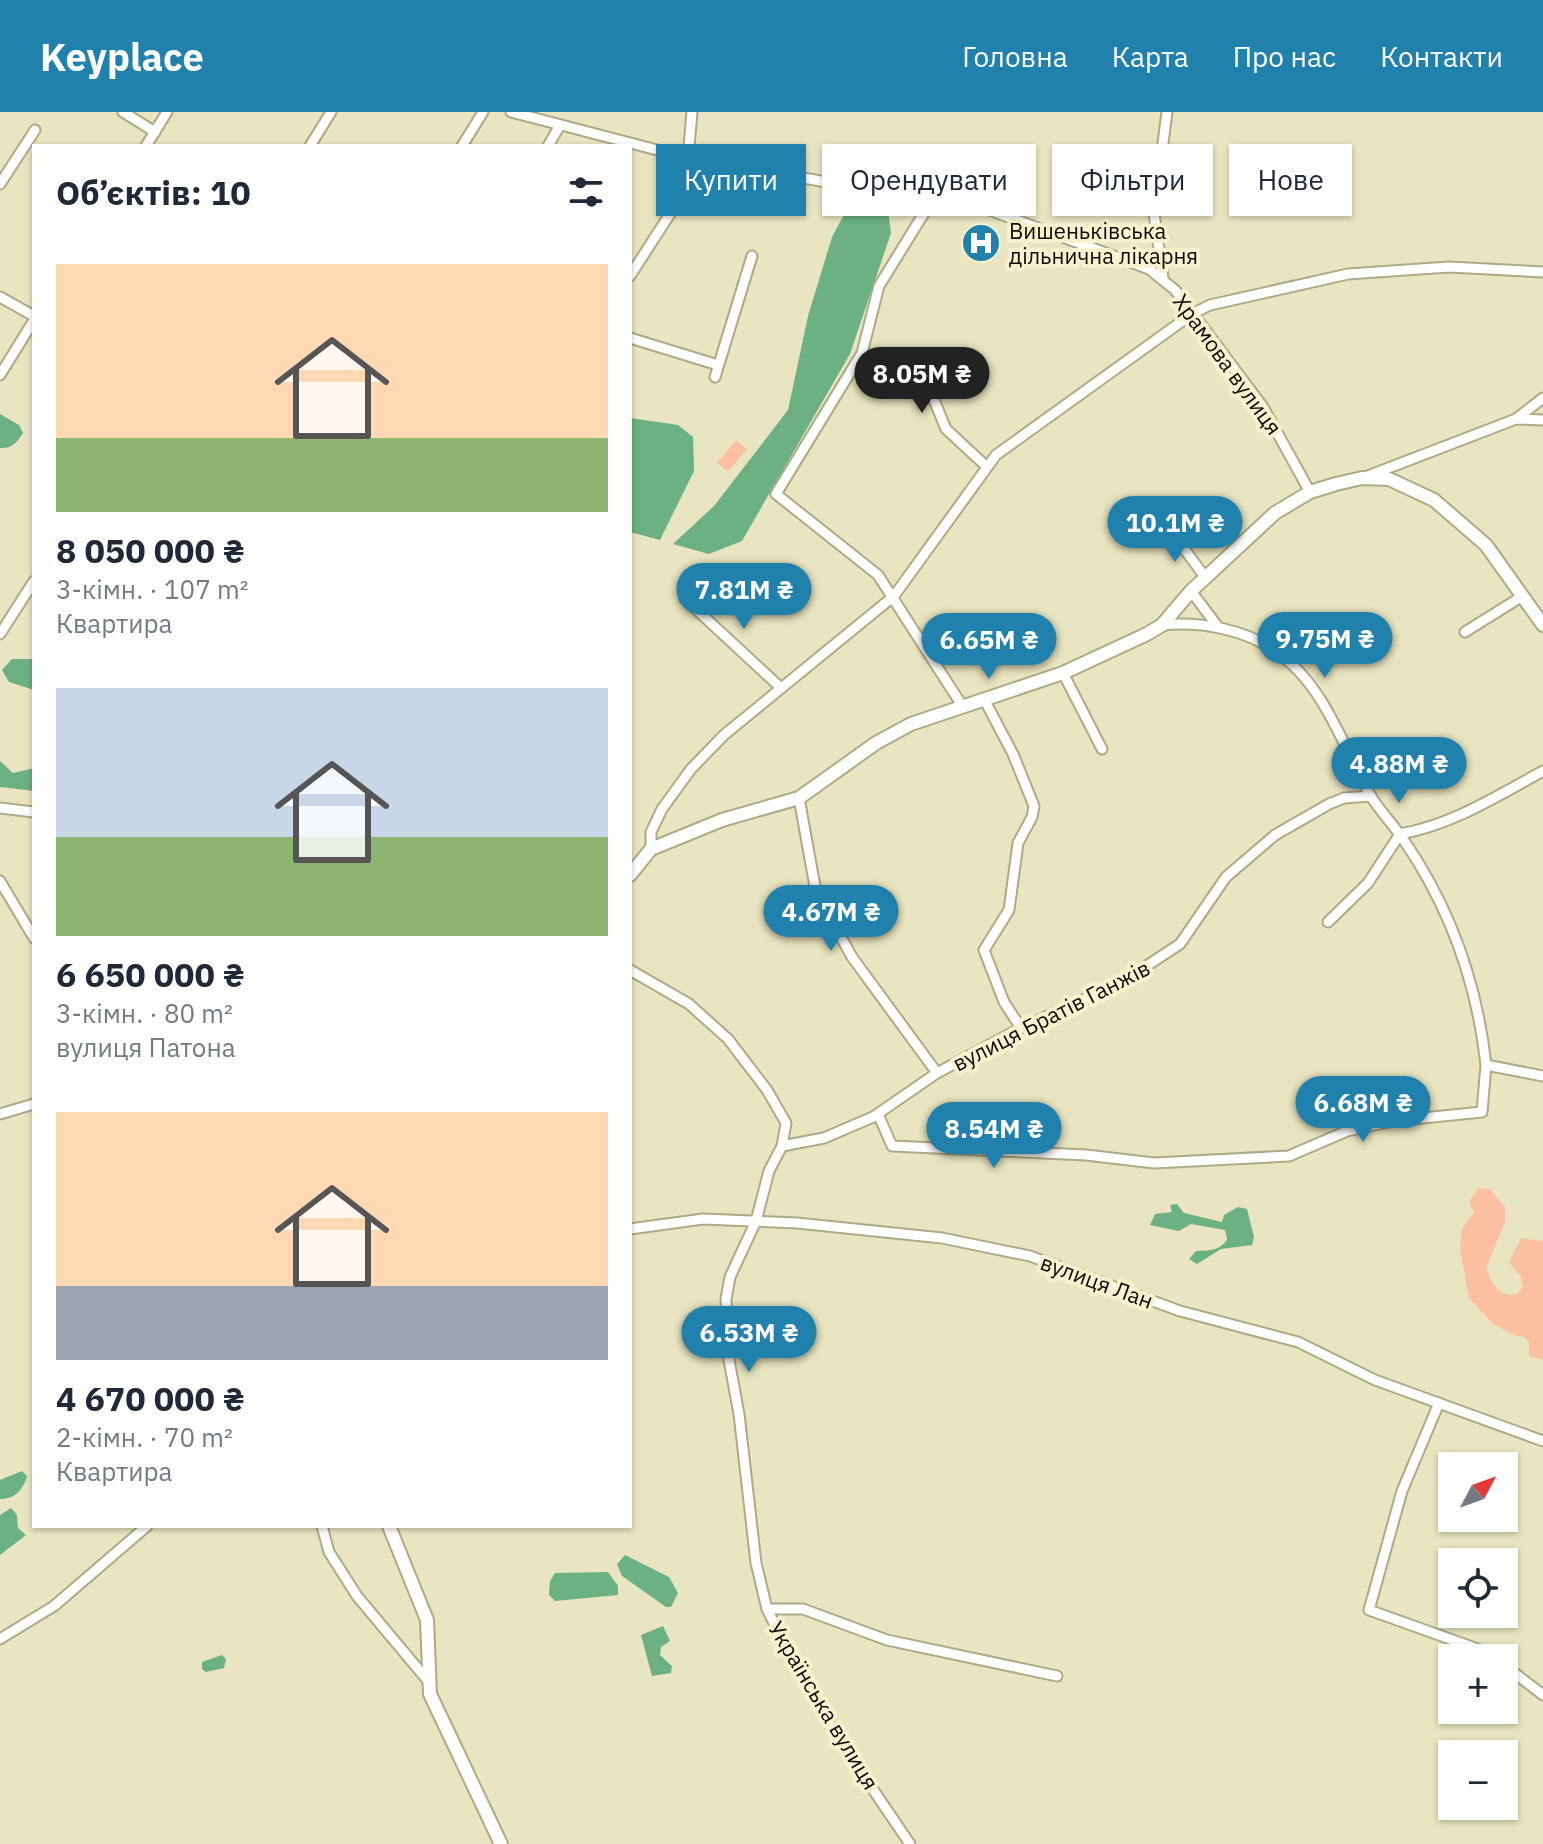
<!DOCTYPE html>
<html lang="uk">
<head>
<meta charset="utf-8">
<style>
	:root { --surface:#fff; --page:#f2f2f3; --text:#1f2937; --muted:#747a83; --accent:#2181ad }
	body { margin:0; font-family:"IBM Plex Sans",sans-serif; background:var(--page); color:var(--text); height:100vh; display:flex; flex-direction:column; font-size:30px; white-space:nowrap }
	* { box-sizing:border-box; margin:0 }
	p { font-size:26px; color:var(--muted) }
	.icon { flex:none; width:44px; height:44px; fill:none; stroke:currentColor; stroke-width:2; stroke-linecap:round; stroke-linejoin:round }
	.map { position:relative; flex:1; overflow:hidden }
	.details { position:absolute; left:32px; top:32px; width:600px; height:1384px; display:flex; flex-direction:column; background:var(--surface); border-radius:0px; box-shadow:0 2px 6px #0004 }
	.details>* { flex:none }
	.banner { position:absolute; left:656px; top:32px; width:760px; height:72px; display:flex; gap:16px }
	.needle { width:52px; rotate:49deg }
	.tools { position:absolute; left:1438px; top:1340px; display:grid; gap:16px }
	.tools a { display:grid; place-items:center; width:80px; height:80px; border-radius:0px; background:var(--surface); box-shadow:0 2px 6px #0004; font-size:40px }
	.price { position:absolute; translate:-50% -68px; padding:0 18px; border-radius:28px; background:var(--accent); color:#fff; font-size:26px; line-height:52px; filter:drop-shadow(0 2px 4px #0008) }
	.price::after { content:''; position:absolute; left:50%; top:48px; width:24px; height:18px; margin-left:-12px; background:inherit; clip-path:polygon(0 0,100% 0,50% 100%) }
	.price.current { background:#222; color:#fff }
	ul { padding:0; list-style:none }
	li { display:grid; align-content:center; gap:16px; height:424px; padding:0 24px }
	li span { display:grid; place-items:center; height:248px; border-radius:0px; color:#555 }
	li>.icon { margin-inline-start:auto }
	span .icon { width:144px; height:144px; fill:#fffc; stroke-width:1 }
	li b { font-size:34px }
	h2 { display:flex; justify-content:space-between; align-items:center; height:96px; padding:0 24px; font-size:34px }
	.chip { padding:0 28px; border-radius:0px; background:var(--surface); box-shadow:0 2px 6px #0004; font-size:28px; line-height:72px }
	.chip.current { background:var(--accent); color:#fff }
	header { display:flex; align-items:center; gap:48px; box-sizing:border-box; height:112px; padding:0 40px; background:var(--accent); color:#fff }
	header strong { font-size:38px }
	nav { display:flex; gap:44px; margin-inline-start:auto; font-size:28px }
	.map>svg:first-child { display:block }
	.green { fill:#fac0a1 }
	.water { fill:#6cb184 }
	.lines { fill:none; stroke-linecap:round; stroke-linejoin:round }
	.street-casing { stroke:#aeaa86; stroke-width:13 }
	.secondary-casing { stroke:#aeaa86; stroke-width:16 }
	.street { stroke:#fff; stroke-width:9 }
	.secondary { stroke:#fff; stroke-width:12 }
	.labels { text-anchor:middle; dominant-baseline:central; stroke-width:8; stroke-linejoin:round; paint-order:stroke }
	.poi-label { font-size:22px; fill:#0e0c02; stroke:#f7f2cd; text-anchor:start }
	.street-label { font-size:22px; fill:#0e0c02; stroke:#f7f2cd }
</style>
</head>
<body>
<header>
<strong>Keyplace</strong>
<nav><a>Головна</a><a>Карта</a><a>Про нас</a><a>Контакти</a></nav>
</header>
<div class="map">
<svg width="1543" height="1732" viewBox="0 0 1543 1732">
	<rect width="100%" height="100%" fill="#e9e5c0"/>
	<!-- green -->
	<g class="green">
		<polygon points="736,328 747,337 728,360 717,351"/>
		<path d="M1490,1077L1505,1095V1110L1487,1154C1488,1169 1501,1187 1517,1182L1523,1175L1521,1165L1509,1150L1521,1126L1543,1129V1248L1529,1244V1230L1522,1224L1518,1225L1493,1212L1469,1186L1460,1138L1462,1117L1474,1101L1469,1089L1479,1076Z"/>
	</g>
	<!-- water -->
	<g class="water">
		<polygon points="865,87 878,89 888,98 891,121 850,242 742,429 709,442 673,432 714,394 788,298 808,204 832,125 846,99"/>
		<path d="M0,302L19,313L23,321C17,330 12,337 0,336Z"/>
		<polygon points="630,306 678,313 693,325 694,359 660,428 630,420"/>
		<polygon points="12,547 34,547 34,578 9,570 2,558"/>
		<polygon points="0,649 13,661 34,656 34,679 0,675"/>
		<path d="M1177,1092L1184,1101L1222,1110L1224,1103L1238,1095L1247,1097L1254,1125L1252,1133L1221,1137L1197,1152L1189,1147L1196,1139C1208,1139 1222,1138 1227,1127L1225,1118L1191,1112L1179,1119L1150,1113L1155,1102L1172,1100L1170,1093Z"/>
		<path d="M22,1359L27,1364C23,1378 15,1387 0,1387V1368Z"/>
		<polygon points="11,1396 17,1403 18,1416 26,1423 0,1443 0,1403"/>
		<polygon points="625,1443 669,1465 678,1481 671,1495 666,1495 622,1464 617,1452"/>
		<polygon points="608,1460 618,1474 618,1483 555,1489 549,1483 550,1469 555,1461"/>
		<polygon points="663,1514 670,1529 661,1535 660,1543 672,1554 671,1561 652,1564 641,1523"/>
		<polygon points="222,1543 226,1547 224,1556 206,1560 202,1557 202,1550"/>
	</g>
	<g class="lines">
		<defs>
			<g id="street">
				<polyline points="123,0 155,20"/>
				<polyline points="511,0 688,46 861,76 954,85 1149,157 1175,178 1263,295 1310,380"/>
				<polyline points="146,34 167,0"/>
				<polyline points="310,34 331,0"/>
				<polyline points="462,34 483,0"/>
				<polyline points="548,34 559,15"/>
				<polyline points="688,46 692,0"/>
				<polyline points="0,72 35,18"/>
				<polyline points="934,85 879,174 862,241 776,382 878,463 963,595"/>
				<polyline points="630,164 704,49"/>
				<polyline points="1163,166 1154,101 1167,0"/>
				<polyline points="0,185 34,204"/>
				<polyline points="630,226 718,253"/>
				<polyline points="862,241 921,276 934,288 946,317 987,355"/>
				<polyline points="0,263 34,208"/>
				<polyline points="715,265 752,144"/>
				<polyline points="1516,307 1543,286"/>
				<polyline points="1365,365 1516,307 1543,308"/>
				<polyline points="1171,419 1205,465"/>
				<polyline points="1191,479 1218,515"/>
				<polyline points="685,487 781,576"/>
				<path d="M1162,513C1200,509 1246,517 1278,541C1324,573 1344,636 1370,683C1379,698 1393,712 1403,727C1450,795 1477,871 1486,953"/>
				<polyline points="1465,520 1521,485"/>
				<polyline points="0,522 34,469"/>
				<polyline points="1063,561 1102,637"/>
				<polyline points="985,589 1013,642 1034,694 1032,705 1018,731 1009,798 984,838 1004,890 1021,916"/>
				<polyline points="799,686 816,780 852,845 937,961"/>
				<polyline points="0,696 34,700"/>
				<path d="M1400,722C1452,713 1497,684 1543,659"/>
				<polyline points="651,737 651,720 662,697 691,657 724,623 894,484 996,343 1192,202 1210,193 1348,162 1449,155 1543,160"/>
				<polyline points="0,769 34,826"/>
				<polyline points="1328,810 1368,771 1400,722"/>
				<polyline points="630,858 689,892 728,927 767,978 786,1011 782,1034 769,1059 756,1109 730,1165 726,1187 729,1248 739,1302 756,1451 767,1497 795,1553 836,1623 910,1732"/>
				<polyline points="0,1002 34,992"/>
				<polyline points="878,1002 892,1034 1086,1043 1154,1051 1289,1044 1347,1019 1393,1009 1482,1000 1486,953 1543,964"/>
				<polyline points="782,1034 824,1026 873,1005 937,961 1021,916 1122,870 1180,832 1226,765 1275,723 1329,692 1344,686 1371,684"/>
				<polyline points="630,1117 703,1107 797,1111 942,1126 1030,1144 1180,1199 1298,1230 1375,1268 1543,1329"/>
				<polyline points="1439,1291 1402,1379 1369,1498 1478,1537 1493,1546"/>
				<polyline points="322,1414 329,1440 357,1484 429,1570"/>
				<polyline points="767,1497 803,1497 887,1528 1057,1564"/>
				<polyline points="0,1527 54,1494 147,1414"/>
				<polyline points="1504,1553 1543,1583"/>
			</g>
			<g id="secondary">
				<polyline points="630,763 651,737 722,708 799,686 876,631 911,612 1063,561 1147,522 1162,513 1191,479 1275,401 1310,380 1336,372 1362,366 1389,367 1434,388 1486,433 1543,513"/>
				<polyline points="389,1414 427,1508 430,1582 501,1732"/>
			</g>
		</defs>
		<!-- street casing -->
		<use href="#street" class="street-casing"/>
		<!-- secondary casing -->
		<use href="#secondary" class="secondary-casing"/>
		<!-- street -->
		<use href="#street" class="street"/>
		<!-- secondary -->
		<use href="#secondary" class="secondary"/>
	</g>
	<!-- icons -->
	<defs>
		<symbol id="hospital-disc" viewBox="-11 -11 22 22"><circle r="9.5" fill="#2181ad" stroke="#f7f2cd"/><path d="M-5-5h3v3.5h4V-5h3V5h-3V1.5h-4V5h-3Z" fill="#fff"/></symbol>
	</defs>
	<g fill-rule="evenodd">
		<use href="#hospital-disc" x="959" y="109" width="44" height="44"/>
	</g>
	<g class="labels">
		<!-- poi labels -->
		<g class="poi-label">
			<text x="1009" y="118">Вишеньківська<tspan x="1009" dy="25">дільнична лікарня</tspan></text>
		</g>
		<!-- street labels -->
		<g class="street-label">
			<text transform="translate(1228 252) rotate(54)">Храмова вулиця</text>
			<text transform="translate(1051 903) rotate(-27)">вулиця Братів Ганжів</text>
			<text transform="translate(1097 1169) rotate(20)">вулиця Лан</text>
			<text transform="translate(824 1593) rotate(59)">Українська вулиця</text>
		</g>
	</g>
</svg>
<div class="tools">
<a><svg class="needle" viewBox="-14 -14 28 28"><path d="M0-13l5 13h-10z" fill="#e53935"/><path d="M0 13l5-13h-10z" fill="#747a83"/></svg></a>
<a><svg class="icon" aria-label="locate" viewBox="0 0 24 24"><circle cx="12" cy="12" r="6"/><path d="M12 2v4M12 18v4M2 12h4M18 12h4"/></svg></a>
<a>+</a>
<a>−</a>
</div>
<b class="price current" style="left:922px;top:303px">8.05M ₴</b>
<b class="price" style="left:1175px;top:452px">10.1M ₴</b>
<b class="price" style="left:744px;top:519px">7.81M ₴</b>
<b class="price" style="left:1325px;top:568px">9.75M ₴</b>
<b class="price" style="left:989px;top:569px">6.65M ₴</b>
<b class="price" style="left:1399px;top:693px">4.88M ₴</b>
<b class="price" style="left:831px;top:841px">4.67M ₴</b>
<b class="price" style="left:1363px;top:1032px">6.68M ₴</b>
<b class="price" style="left:994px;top:1058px">8.54M ₴</b>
<b class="price" style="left:749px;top:1262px">6.53M ₴</b>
<div class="banner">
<a class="chip current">Купити</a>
<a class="chip">Орендувати</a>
<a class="chip">Фільтри</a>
<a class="chip">Нове</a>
</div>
<section class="details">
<h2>Об’єктів: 10<svg class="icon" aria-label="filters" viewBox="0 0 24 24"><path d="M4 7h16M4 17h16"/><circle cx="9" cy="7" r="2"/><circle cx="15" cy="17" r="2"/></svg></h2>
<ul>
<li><span style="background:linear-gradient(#ffd9b3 70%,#8fb573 0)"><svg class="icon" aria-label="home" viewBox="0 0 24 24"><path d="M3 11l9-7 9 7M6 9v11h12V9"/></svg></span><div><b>8 050 000 ₴</b><p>3-кімн. · 107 m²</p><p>Квартира</p></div></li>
<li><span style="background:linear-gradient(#c9d6e8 60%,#8fb573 0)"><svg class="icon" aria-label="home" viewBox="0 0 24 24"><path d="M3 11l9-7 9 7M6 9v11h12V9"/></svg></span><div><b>6 650 000 ₴</b><p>3-кімн. · 80 m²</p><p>вулиця Патона</p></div></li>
<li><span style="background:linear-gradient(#ffd9b3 70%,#9aa5b1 0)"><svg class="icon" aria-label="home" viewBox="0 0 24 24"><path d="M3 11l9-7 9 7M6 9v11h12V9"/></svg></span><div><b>4 670 000 ₴</b><p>2-кімн. · 70 m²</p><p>Квартира</p></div></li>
</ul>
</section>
</div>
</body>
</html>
